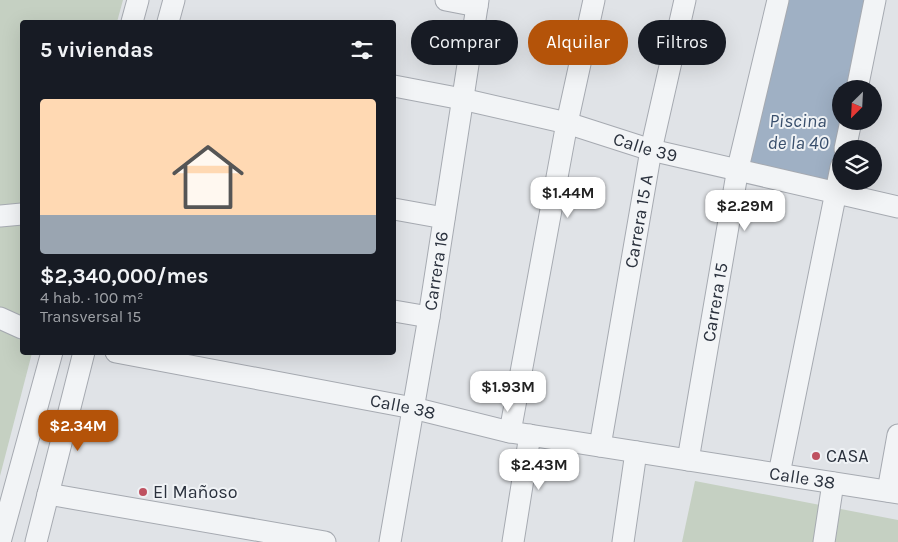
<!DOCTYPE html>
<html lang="es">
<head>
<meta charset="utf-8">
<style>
	:root { --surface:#171b24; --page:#242831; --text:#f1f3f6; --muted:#9ea1a6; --line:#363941; --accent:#b45309 }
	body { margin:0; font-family:Karla,sans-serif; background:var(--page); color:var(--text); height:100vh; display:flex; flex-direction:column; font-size:19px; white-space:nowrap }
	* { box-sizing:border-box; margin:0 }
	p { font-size:16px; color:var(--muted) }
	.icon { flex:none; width:28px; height:28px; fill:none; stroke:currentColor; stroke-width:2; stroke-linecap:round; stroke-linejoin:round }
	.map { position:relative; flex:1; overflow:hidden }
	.drawer { position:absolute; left:20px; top:20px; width:376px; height:335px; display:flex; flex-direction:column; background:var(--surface); border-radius:5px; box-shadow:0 5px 20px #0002 }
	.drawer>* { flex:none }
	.top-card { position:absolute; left:411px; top:20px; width:411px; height:45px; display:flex; gap:10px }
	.needle { width:32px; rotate:204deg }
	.tools { position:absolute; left:832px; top:80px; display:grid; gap:10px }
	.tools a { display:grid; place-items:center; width:50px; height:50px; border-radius:50%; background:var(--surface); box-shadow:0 5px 20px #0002; font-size:25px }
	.price { position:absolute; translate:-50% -42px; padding:0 11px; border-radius:10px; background:#fff; color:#222; font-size:16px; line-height:32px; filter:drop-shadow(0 1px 2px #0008) }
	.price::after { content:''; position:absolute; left:50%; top:30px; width:15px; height:11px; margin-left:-8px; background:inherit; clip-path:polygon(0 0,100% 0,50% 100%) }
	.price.active { background:var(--accent); color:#fff }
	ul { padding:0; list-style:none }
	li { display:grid; align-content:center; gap:10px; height:265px; padding:0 20px }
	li+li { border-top:1px solid var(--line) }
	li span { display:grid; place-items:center; height:155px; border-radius:5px; color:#555 }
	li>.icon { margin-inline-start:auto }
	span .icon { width:90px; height:90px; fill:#fffc; stroke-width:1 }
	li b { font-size:21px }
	h2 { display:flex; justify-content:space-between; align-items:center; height:60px; padding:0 20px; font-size:21px }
	.tag { padding:0 18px; border-radius:22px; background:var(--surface); box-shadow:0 5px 20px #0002; font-size:18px; line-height:45px }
	.tag.active { background:var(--accent); color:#fff }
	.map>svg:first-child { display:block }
	.green { fill:#c5d0c2 }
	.water { fill:#9fb0c4 }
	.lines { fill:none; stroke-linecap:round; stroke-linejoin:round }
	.minor-casing { stroke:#a6aab1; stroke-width:23 }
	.minor { stroke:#f2f4f6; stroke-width:21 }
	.poi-dot { fill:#bf5261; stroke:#eff2f5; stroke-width:2 }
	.labels { text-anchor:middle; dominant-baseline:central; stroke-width:4; stroke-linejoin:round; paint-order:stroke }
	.street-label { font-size:18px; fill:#2a313d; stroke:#eff2f5 }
	.poi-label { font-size:18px; fill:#2a313d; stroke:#eff2f5; text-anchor:start }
	.water-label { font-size:19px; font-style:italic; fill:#394f6c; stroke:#eff2f5 }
</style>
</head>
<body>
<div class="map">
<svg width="898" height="542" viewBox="0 0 898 542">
	<rect width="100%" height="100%" fill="#e0e3e7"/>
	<!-- green -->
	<g class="green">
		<polygon points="0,0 123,0 117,22 22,22 22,352 32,353 0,476"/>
		<polygon points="695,481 898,520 898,542 682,542"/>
	</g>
	<!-- water -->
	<polygon class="water" points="786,0 867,0 849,89 841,89 843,121 830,187 748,165"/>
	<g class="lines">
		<defs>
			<g id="minor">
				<polyline points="446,0 477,6"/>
				<polyline points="132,22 138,0"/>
				<polyline points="168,22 174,0"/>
				<path id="s1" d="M394,86L462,99L567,123L651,150L898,207"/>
				<polyline points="857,89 875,0"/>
				<polyline points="845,149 851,121"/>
				<polyline points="394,209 444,218"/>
				<polyline points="0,216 22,214"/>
				<polyline points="394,311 429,317"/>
				<polyline points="0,318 22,328"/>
				<path id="s2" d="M116,352L413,408L510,432L898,493"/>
				<polyline points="510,432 567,123 594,0"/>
				<path id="s3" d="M600,446L651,150L685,0"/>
				<path id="s4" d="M688,460L738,168L778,0"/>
				<polyline points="779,474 841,167"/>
				<polyline points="888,491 898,435"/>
				<polyline points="48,494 325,542"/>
				<polyline points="0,542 52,352"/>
				<polyline points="36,542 84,352"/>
				<path id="s5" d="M390,542L429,317L478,0"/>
				<polyline points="513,542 530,435"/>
				<polyline points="623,542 636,452"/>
				<polyline points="824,542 833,483"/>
			</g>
		</defs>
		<!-- minor casing -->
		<use href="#minor" class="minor-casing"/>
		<!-- minor -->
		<use href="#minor" class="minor"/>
	</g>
	<!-- markers -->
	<g class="poi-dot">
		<circle cx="816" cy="456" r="5"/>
		<circle cx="143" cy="492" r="5"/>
	</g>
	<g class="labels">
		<!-- street labels -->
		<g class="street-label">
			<text stroke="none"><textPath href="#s1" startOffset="259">Calle 39</textPath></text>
			<text stroke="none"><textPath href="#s3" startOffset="228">Carrera 15 A</textPath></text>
			<text stroke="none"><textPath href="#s5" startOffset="275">Carrera 16</textPath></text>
			<text stroke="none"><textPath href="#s4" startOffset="160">Carrera 15</textPath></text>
			<text stroke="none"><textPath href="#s2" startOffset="292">Calle 38</textPath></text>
			<text stroke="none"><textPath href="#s2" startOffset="698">Calle 38</textPath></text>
		</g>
		<!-- poi labels -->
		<g class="poi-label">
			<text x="826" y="456">CASA</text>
			<text x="153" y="492">El Mañoso</text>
		</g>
		<!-- water labels -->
		<g class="water-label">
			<text x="798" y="121">Piscina<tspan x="798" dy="22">de la 40</tspan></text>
		</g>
	</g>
</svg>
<div class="tools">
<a><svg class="needle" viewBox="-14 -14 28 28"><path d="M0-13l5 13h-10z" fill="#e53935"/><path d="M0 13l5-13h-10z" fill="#9ea1a6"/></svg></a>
<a><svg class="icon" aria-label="layers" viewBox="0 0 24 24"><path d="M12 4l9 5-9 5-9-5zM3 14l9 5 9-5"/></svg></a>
</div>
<b class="price" style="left:568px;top:219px">$1.44M</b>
<b class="price" style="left:745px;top:232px">$2.29M</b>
<b class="price" style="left:508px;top:413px">$1.93M</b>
<b class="price active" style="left:78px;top:452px">$2.34M</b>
<b class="price" style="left:539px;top:491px">$2.43M</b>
<div class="top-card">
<a class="tag">Comprar</a>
<a class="tag active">Alquilar</a>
<a class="tag">Filtros</a>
</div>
<section class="drawer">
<h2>5 viviendas<svg class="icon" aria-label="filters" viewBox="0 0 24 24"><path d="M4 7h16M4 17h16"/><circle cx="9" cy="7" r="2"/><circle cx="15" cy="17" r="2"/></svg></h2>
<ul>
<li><span style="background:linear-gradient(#ffd9b3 75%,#9aa5b1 0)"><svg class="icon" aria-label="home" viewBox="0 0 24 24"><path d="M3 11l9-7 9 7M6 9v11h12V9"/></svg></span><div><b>$2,340,000/mes</b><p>4 hab. · 100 m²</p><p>Transversal 15</p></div></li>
</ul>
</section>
</div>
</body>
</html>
